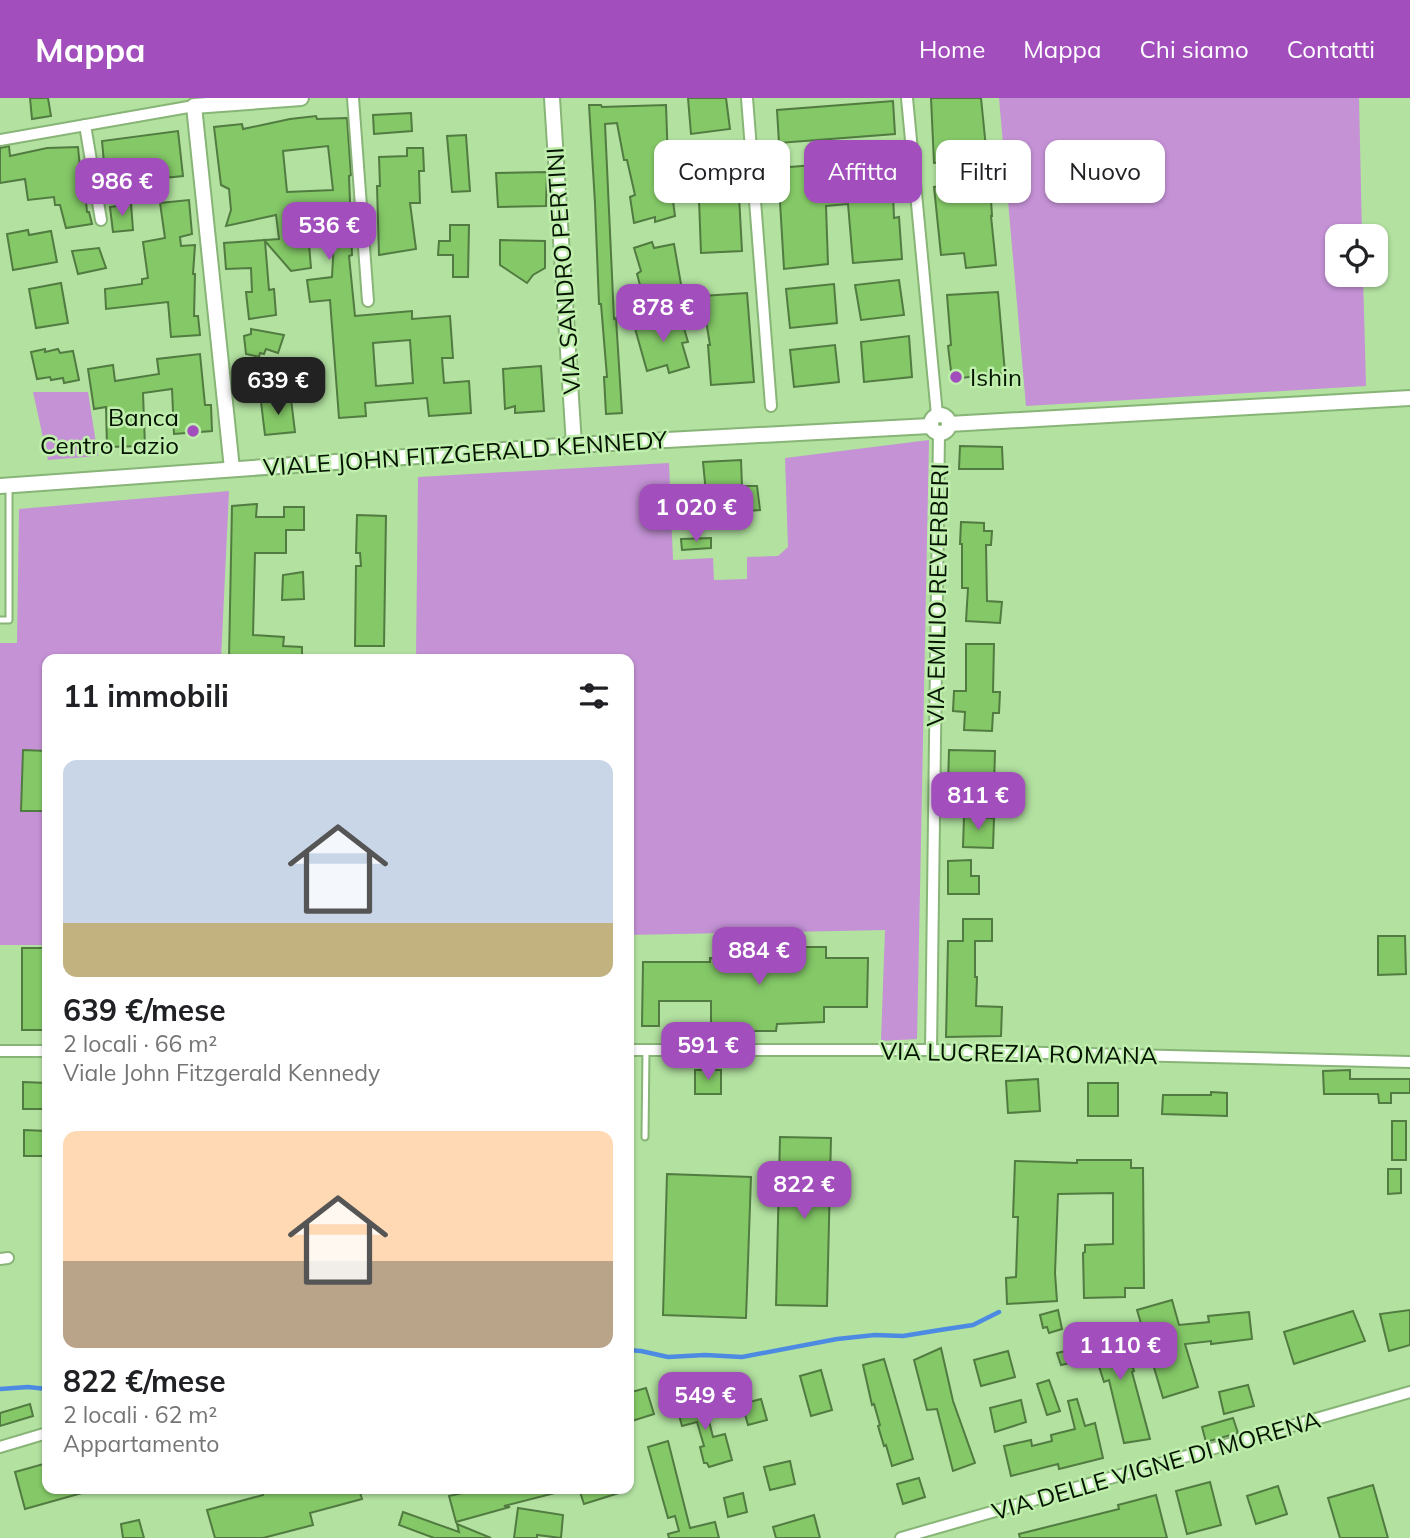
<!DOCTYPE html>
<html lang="it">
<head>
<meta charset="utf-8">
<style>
	:root { --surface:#fff; --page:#f6f6f6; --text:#202124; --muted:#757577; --accent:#a24fbd }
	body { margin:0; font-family:Mulish,sans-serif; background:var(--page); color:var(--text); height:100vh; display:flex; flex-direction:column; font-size:26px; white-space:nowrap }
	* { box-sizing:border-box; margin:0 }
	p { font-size:23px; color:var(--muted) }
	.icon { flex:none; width:38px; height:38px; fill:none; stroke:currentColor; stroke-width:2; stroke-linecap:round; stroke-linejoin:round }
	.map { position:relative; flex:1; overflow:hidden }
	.sheet { position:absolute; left:42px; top:556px; width:592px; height:840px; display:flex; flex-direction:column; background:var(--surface); border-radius:14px; box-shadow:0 2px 5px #0004 }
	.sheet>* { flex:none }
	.top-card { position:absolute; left:654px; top:42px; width:649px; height:63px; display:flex; gap:14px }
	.buttons { position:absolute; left:1325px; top:126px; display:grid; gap:14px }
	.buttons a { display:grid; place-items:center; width:63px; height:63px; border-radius:14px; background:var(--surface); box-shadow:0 2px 5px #0004; font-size:35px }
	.price { position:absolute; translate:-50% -60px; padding:0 16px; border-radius:14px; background:var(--accent); color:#fff; font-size:23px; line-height:46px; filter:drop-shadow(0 2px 4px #0008) }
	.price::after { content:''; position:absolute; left:50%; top:42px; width:21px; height:16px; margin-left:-10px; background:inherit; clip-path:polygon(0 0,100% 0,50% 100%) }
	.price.active { background:#222; color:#fff }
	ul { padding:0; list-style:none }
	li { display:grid; align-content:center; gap:14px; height:371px; padding:0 21px }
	li span { display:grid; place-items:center; height:217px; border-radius:14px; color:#555 }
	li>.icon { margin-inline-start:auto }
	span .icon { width:126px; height:126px; fill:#fffc; stroke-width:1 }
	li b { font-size:30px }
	h2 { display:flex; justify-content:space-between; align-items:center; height:84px; padding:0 21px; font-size:30px }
	.chip { padding:0 24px; border-radius:14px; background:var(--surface); box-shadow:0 2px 5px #0004; font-size:24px; line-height:63px }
	.chip.active { background:var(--accent); color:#fff }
	header { display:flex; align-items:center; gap:42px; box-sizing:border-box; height:98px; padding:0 35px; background:var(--accent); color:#fff }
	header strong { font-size:33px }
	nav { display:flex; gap:38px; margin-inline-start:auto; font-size:24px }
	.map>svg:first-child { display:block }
	.green { fill:#c492d5 }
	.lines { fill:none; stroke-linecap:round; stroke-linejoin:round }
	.stream { stroke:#4d8be2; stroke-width:4.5 }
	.building { fill:#84c867; stroke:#517b40; stroke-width:2; fill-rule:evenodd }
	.service-casing { stroke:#88b577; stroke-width:9 }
	.minor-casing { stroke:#88b577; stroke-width:14 }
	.tertiary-casing { stroke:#88b577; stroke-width:18 }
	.service { stroke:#fff; stroke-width:5 }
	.minor { stroke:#fff; stroke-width:10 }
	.tertiary { stroke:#fff; stroke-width:14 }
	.poi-dot { fill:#a24fbd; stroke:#bfeead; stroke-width:2.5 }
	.labels { text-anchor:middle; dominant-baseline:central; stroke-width:5; stroke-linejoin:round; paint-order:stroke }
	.street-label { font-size:24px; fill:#041400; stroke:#bfeead }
	.poi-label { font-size:24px; fill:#041400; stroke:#bfeead; text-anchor:start }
</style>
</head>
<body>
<header>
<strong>Mappa</strong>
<nav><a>Home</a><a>Mappa</a><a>Chi siamo</a><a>Contatti</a></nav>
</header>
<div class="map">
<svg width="1410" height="1440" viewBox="0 0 1410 1440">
	<rect width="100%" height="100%" fill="#b2e1a0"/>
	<!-- green -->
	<g class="green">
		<polygon points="999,0 1359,0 1362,138 1337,138 1337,177 1363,177 1366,288 1026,308"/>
		<polygon points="33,294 88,294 98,358 48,362"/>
		<polygon points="929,342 917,941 881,943 885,832 628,837 628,562 416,562 418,379 669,365 673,462 713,460 714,482 747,481 747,459 778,458 788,449 785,360"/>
		<polygon points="229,393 221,562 47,562 47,847 0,847 0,545 17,545 19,411"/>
	</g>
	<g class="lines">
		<!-- stream -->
		<g class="stream">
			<polyline points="628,1252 641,1253 668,1259 705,1257 742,1259 837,1241 875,1237 903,1238 940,1232 973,1227 999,1214"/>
			<polyline points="0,1291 28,1289 47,1291"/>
		</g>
	</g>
	<!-- building -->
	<g class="building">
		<polygon points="30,0 48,0 51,18 32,21"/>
		<polygon points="688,0 726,0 730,31 691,36"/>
		<polygon points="931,0 981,0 987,60 934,65"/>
		<polygon points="893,3 895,36 779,45 777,12"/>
		<polygon points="589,7 601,7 602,9 666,7 668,64 675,118 655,124 655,119 634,125 630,99 635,97 627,62 624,62 617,25 605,26 614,221 616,220 622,315 606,316 604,279 607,279 601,206 599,206 595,105"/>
		<polygon points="411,15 412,33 374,36 373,17"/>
		<path d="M316,18L317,21L347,20L351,77L349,78L352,157L349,158L355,218L412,213V221L450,218L453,260H442L444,285L469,283L471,315L429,318L427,300L365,305L366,318L339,320L330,202L310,204L307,182L332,179L335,121L307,123L311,170L291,173L265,143L269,192L274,191L276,217L249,221L246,194H252L251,170L226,171L224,145L279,141L276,117L226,128L231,112L229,91L221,87L214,29L242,26L243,31L290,21ZM328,48L333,92L287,94L283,53ZM410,242L413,285L376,288L373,245Z"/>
		<polygon points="178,33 183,78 154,81 153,78 106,86 102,43"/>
		<polygon points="466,37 470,93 452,94 447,38"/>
		<polygon points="9,48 10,58 47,50 78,49 81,81 84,80 87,114 89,114 92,126 66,130 60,107 55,107 54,99 28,102 25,81 0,85 0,50"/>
		<polygon points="407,50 423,50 424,73 419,73 420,105 410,105 416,151 379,157 377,88 380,88 379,59 407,58"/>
		<polygon points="737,61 742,153 701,155 699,102 696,102 692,65"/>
		<polygon points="838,65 892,68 894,120 899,119 902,161 853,165 848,106 826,108 828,166 784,171 778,70"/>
		<polygon points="547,74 546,108 498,109 496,75"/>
		<polygon points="990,85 992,118 991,118 996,167 966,170 964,155 941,157 934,89"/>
		<polygon points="189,102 192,136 180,139 181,148 195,147 193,176 195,176 194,218 198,218 200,237 171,239 168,204 106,211 105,191 142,186 142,181 148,180 143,144 165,140 160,105"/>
		<polygon points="131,106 133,132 113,134 110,109"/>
		<polygon points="450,127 469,127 468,179 453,179 453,157 438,157 439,143 450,143"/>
		<polygon points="28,132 29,137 51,133 57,164 13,172 7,136"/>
		<polygon points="500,142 545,143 545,170 533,177 527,185 500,167"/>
		<polygon points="652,144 654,150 674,146 682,192 663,200 660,193 643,198 637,176 641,173 634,150"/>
		<polygon points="99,150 106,170 78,176 72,153"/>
		<polygon points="899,182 904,217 861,222 855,187"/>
		<polygon points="61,185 68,225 36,230 29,191"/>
		<polygon points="834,186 837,225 790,230 786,191"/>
		<polygon points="998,194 1005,275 952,281 948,248 951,247 947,197"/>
		<polygon points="747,195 754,284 711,287 708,247 710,247 702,198"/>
		<polygon points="659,220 660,225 681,220 688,244 682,245 689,269 669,275 667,267 647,273 634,227"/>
		<polygon points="251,231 284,237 278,255 266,251 264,256 260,255 259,259 246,256 244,238 251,236"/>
		<polygon points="909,238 912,279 864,284 861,244"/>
		<polygon points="835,247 839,284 794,289 790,252"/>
		<polygon points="45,251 45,254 58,251 60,255 73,253 79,282 64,285 63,280 51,282 50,279 37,281 31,254"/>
		<polygon points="200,256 205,307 211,307 212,333 174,336 172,291 143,295 145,348 107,349 106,309 94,311 88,271 113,267 115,283 159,276 157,261"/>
		<polygon points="541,268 544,313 515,315 515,308 505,311 503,271"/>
		<polygon points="291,301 295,334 265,337 261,304"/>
		<polygon points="960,348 1002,349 1003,371 959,371"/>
		<polygon points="741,362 742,388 757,388 760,412 708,416 703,364"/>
		<polygon points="257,406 256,419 284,419 284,409 304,409 304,432 286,432 286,455 255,455 253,537 284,539 283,548 302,549 302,562 270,562 271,558 229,561 232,408"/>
		<polygon points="357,417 386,418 384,548 355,548 356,468 361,468 360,455 356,455"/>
		<polygon points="961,424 984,425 984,433 992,433 991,447 986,447 987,503 1002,504 1000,525 966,523 968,490 962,490 962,446 960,446"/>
		<polygon points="711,440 711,450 682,452 681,441"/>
		<polygon points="303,474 304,501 282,502 283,477"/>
		<polygon points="966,546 994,546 993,594 1000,594 999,615 993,615 992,633 964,632 965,614 953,613 954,593 966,593"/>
		<polygon points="23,652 47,653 47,713 21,713"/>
		<polygon points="949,652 995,653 994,689 948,688"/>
		<polygon points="964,719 994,720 993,750 963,749"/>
		<polygon points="971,762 971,778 979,778 979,796 948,796 948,763"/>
		<polygon points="963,821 992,821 992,843 975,843 975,879 977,879 976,908 1002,909 1001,938 946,939 948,843 963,843"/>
		<polygon points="1378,838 1405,838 1406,876 1378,877"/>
		<polygon points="740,849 826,849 826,860 868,860 867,909 824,909 824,924 777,926 776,933 739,933 739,929 711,928 711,903 659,903 659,928 642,928 643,864 710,864 710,860 739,861"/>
		<rect x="22" y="850" width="25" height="82"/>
		<rect x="695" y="972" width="26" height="24"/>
		<polygon points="1350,972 1350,981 1410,981 1410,995 1391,995 1391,1005 1379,1005 1378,996 1324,996 1323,973"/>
		<polygon points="1038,981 1040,1013 1008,1015 1006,983"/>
		<polygon points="23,984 47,985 47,1011 23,1011"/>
		<rect x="1088" y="985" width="30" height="33"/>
		<polygon points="1211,994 1227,995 1227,1018 1162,1016 1163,997 1211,997"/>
		<rect x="1392" y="1023" width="14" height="39"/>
		<polygon points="24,1032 47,1033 47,1058 24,1058"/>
		<polygon points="780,1039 831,1040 827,1208 776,1207"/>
		<polygon points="1077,1062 1131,1062 1131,1070 1143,1070 1144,1190 1125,1190 1125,1199 1084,1200 1083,1155 1085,1154 1085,1147 1113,1146 1113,1095 1058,1096 1055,1175 1057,1203 1007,1206 1006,1180 1016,1179 1018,1119 1013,1119 1015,1063 1077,1065"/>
		<polygon points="1388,1071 1401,1071 1401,1095 1388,1096"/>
		<polygon points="667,1076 751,1079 746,1220 663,1217"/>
		<polygon points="1172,1202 1179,1227 1209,1224 1208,1218 1249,1214 1252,1241 1211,1246 1211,1243 1185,1246 1198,1289 1163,1300 1137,1212"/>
		<polygon points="1058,1212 1062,1231 1049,1235 1047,1229 1043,1230 1040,1217"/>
		<polygon points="1410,1212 1410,1247 1389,1253 1380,1216"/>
		<polygon points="1353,1213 1365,1243 1294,1266 1284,1234"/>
		<polygon points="1118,1228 1134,1273 1132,1274 1150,1341 1124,1345 1109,1282 1104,1284 1088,1235"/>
		<polygon points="941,1250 953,1303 975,1365 953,1373 937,1311 927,1312 914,1262"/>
		<polygon points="1070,1252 1074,1264 1061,1267 1057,1255"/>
		<polygon points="1008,1253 1015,1279 981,1288 974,1262"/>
		<polygon points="884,1261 913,1361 892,1368 886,1347 884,1348 878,1328 880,1327 874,1306 872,1307 863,1267"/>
		<polygon points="821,1272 832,1312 811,1318 800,1278"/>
		<polygon points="1049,1282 1060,1313 1047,1317 1037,1286"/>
		<polygon points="1248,1287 1254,1308 1224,1316 1219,1294"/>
		<polygon points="646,1290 654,1316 632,1323 631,1319 628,1320 628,1295"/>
		<polygon points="703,1299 713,1339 725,1336 732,1362 709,1369 707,1365 704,1365 700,1349 704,1348 697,1324 682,1328 676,1306"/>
		<polygon points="761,1301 767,1322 748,1327 742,1306"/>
		<polygon points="1077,1301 1085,1328 1095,1325 1103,1360 1059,1371 1058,1366 1011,1378 1004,1348 1031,1342 1032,1348 1052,1343 1051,1337 1075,1331 1068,1303"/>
		<polygon points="1021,1302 1026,1324 995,1334 990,1310"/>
		<polygon points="30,1306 33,1318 0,1328 0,1315"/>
		<polygon points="1233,1320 1238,1335 1206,1344 1202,1329"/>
		<polygon points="668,1343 690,1430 715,1424 719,1440 669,1440 668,1436 679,1433 675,1418 668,1420 648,1349"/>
		<polygon points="790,1363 795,1386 770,1392 764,1369"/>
		<polygon points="47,1365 47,1391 82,1391 82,1395 25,1411 15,1374"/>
		<polygon points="919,1380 925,1399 903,1406 897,1386"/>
		<polygon points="1210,1384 1221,1427 1187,1436 1176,1393"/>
		<polygon points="1373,1387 1388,1440 1340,1440 1328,1400"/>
		<polygon points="1278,1388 1287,1416 1256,1426 1247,1398"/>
		<polygon points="262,1391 359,1391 362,1401 310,1415 313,1427 263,1440 215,1440 207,1412 263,1397"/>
		<polygon points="480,1391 555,1391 555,1395 504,1408 510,1409 456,1424 449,1398"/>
		<polygon points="579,1391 621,1391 622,1394 584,1406"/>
		<polygon points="743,1395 747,1414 728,1419 724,1400"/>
		<polygon points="1156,1397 1167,1440 1020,1440 1019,1436 1119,1411 1118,1407"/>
		<polygon points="518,1410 563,1417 561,1440 537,1437 537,1440 514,1440"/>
		<polygon points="403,1414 459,1434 457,1426 491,1440 434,1440 399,1427"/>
		<polygon points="814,1417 820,1440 776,1440 773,1429"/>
		<polygon points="139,1422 144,1440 123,1440 121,1426"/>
	</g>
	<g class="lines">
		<defs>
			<g id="service">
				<polyline points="0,522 9,522 9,387"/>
				<polyline points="645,1039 646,952"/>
			</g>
			<g id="minor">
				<polyline points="353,0 368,203"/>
				<polyline points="747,0 771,308"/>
				<polyline points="907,0 937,317"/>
				<polyline points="85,27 101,122"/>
				<polyline points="0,42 194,8"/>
				<polyline points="628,952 931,952 1410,964"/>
				<polyline points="931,952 939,335"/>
				<polyline points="0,953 47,953"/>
				<polyline points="0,1161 8,1160"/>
				<polyline points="0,1349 47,1335"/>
				<polyline points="901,1440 1410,1294"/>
			</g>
			<g id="tertiary">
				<polyline points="552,0 574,347"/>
				<circle cx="940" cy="326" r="9"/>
				<polyline points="949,326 1410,300"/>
				<polyline points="232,371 194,8 301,0"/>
				<polyline points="0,388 574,347 930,328"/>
			</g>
		</defs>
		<!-- service casing -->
		<use href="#service" class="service-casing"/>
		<!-- minor casing -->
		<use href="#minor" class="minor-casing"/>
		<!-- tertiary casing -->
		<use href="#tertiary" class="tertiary-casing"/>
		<!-- service -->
		<use href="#service" class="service"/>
		<!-- minor -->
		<use href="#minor" class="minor"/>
		<!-- tertiary -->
		<use href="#tertiary" class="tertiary"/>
	</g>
	<!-- markers -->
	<g class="poi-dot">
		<circle cx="956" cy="279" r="7"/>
		<circle cx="193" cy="333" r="7"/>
	</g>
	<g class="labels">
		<!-- street labels -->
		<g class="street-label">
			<text transform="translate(563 173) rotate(-94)">VIA SANDRO PERTINI</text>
			<text transform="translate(465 355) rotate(-4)">VIALE JOHN FITZGERALD KENNEDY</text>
			<text transform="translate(937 497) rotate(-89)">VIA EMILIO REVERBERI</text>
			<text transform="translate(1019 955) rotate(1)">VIA LUCREZIA ROMANA</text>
			<text transform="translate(1156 1367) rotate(-16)">VIA DELLE VIGNE DI MORENA</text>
		</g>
		<!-- poi labels -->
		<g class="poi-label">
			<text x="970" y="279">Ishin</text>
			<text x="179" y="319" text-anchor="end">Banca<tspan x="179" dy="28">Centro Lazio</tspan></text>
		</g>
	</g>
</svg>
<div class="buttons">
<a><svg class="icon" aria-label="locate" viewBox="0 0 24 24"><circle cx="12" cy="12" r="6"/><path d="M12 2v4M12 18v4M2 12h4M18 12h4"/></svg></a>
</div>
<b class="price" style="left:122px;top:120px">986 €</b>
<b class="price" style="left:329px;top:164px">536 €</b>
<b class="price" style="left:663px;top:246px">878 €</b>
<b class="price active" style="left:278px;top:319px">639 €</b>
<b class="price" style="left:696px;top:446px">1 020 €</b>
<b class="price" style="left:978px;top:734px">811 €</b>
<b class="price" style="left:759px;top:889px">884 €</b>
<b class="price" style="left:708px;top:984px">591 €</b>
<b class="price" style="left:804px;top:1123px">822 €</b>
<b class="price" style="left:1120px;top:1284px">1 110 €</b>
<b class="price" style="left:705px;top:1334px">549 €</b>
<div class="top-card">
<a class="chip">Compra</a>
<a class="chip active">Affitta</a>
<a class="chip">Filtri</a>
<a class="chip">Nuovo</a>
</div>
<section class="sheet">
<h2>11 immobili<svg class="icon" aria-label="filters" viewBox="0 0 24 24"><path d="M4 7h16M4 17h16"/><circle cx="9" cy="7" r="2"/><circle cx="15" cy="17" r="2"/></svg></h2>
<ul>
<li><span style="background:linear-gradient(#c9d6e8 75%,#c2b280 0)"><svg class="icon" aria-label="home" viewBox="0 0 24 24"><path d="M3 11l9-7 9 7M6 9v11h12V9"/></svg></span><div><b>639 €/mese</b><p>2 locali · 66 m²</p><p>Viale John Fitzgerald Kennedy</p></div></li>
<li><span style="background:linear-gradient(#ffd9b3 60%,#b9a48a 0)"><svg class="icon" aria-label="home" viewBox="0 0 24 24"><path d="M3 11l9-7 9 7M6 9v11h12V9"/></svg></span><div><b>822 €/mese</b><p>2 locali · 62 m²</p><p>Appartamento</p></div></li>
</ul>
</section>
</div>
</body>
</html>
